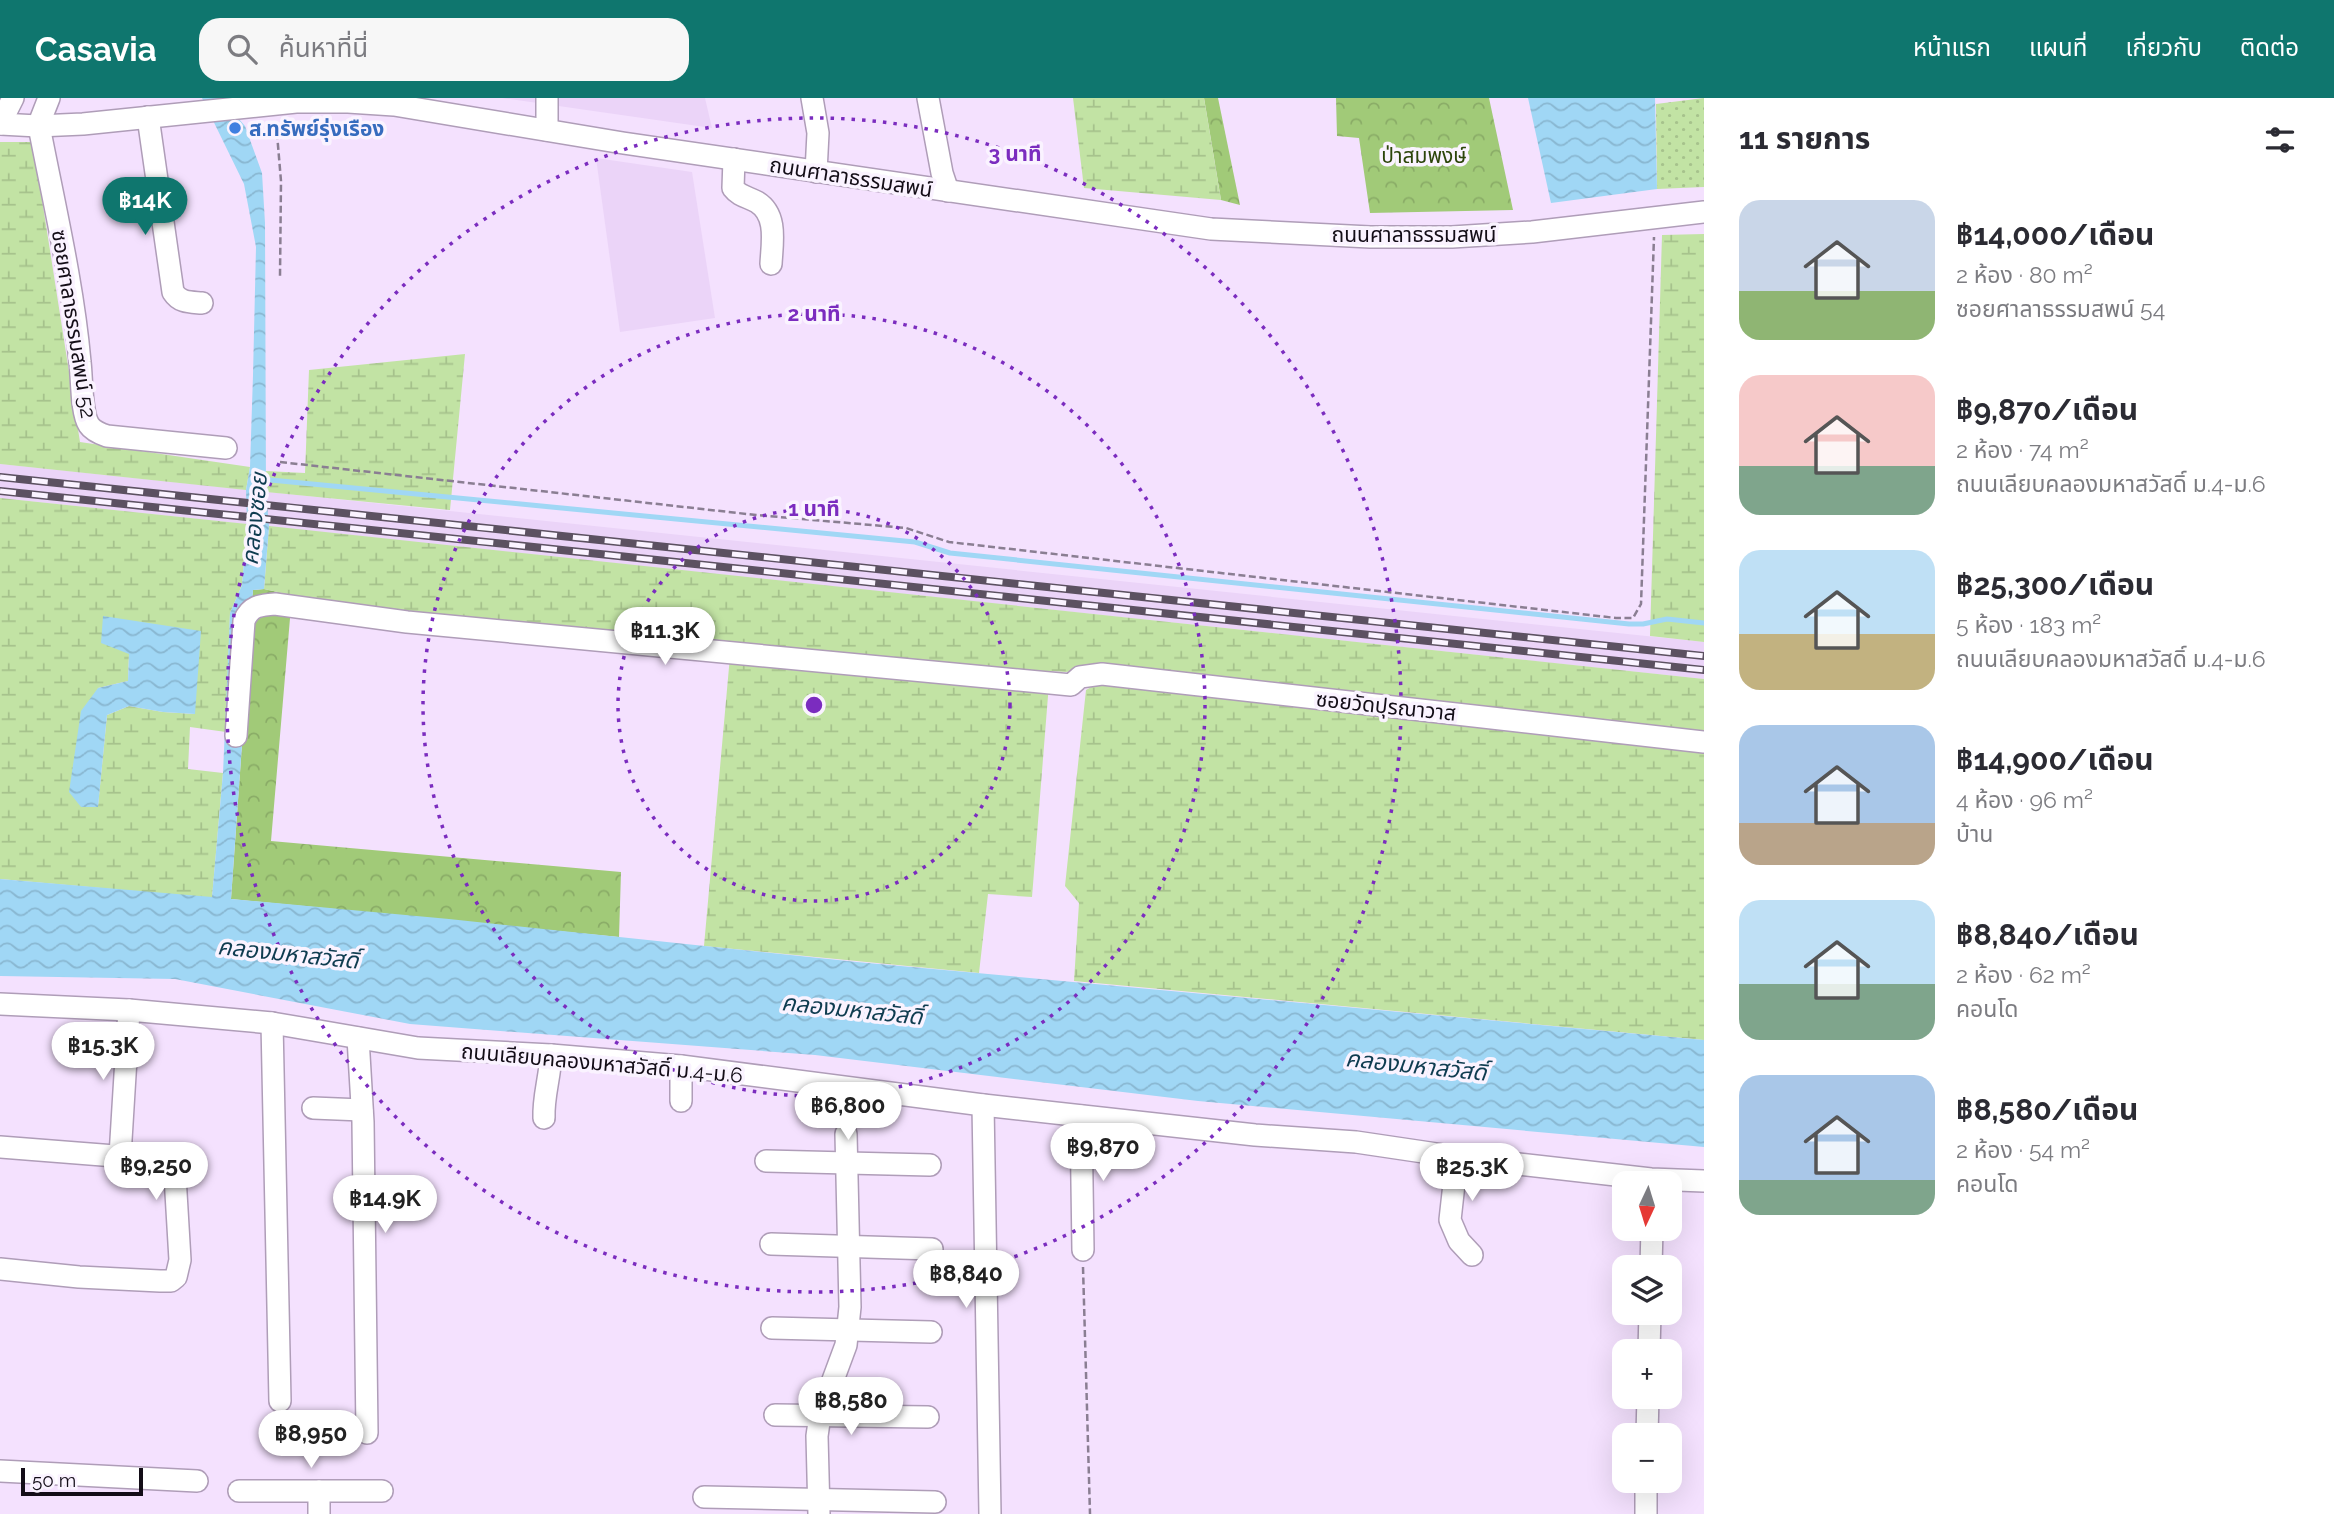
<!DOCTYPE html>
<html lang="th">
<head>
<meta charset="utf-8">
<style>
	:root { --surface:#fff; --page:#f7f7f7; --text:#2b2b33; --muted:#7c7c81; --accent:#0f766e }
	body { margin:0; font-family:Raleway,"Noto Sans Thai",sans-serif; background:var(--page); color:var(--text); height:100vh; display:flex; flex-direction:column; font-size:26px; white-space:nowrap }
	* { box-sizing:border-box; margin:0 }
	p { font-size:23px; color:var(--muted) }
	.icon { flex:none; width:38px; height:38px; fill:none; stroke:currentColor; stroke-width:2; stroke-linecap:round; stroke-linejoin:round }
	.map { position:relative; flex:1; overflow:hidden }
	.side { display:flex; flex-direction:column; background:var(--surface); width:630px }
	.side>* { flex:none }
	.needle { width:46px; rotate:184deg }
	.fabs { position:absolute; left:1612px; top:1073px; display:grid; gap:14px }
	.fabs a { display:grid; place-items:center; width:70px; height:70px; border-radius:14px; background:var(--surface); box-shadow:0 7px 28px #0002; font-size:35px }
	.scale { position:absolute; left:21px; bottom:18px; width:122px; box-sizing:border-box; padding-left:7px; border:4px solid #130d17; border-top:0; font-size:19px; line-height:24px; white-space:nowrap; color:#130d17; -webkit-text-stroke:5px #faf3ff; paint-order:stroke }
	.price { position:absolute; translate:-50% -60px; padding:0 16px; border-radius:24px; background:#fff; color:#222; font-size:23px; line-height:46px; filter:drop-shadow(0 2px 4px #0008) }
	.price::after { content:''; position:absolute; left:50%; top:42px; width:21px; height:16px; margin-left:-10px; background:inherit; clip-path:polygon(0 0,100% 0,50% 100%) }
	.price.active { background:var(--accent); color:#fff }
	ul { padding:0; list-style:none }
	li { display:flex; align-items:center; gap:21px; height:175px; padding:0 35px }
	li span { display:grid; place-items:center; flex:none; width:196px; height:140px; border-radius:21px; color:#555 }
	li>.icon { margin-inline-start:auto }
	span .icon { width:84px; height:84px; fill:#fffc; stroke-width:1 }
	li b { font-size:30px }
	h2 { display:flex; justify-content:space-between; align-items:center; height:84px; padding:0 35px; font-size:30px }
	header { display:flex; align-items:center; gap:42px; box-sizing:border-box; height:98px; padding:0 35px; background:var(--accent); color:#fff }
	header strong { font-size:33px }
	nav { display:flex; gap:38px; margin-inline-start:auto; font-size:24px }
	.search { width:490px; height:63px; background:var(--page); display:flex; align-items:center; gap:18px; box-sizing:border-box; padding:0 24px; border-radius:21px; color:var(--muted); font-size:26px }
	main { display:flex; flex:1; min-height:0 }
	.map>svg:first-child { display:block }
	.built { fill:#ebd4f8 }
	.grass { fill:url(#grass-dots) }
	.forest { fill:url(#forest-crowns) }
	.wetland { fill:url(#wetland-marsh); fill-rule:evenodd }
	.water { fill:url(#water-waves) }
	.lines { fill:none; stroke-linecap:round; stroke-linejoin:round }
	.stream { stroke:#a0d7f5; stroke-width:5 }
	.minor-casing { stroke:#af9db8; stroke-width:24 }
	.path { stroke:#8a7e92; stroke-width:2.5; stroke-dasharray:7 3.5; stroke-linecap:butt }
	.minor { stroke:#fff; stroke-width:21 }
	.rail-casing { stroke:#5c5161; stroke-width:8 }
	.rail { stroke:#faf3ff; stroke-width:5; stroke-dasharray:16; stroke-linecap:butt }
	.ring { fill:none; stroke:#7b2cbf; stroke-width:3.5; stroke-dasharray:3.5 7 }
	.shop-dot { fill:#3f7fe0; stroke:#faf3ff; stroke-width:2.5 }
	.labels { text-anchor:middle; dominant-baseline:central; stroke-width:7; stroke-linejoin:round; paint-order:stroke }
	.shop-label { font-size:21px; font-weight:bold; fill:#366cbe; stroke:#faf3ff; text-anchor:start }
	.park-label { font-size:21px; fill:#2c450a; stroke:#faf3ff }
	.street-label { font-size:21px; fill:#130d17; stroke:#faf3ff }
	.water-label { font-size:23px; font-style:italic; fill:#0f3c50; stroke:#faf3ff }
	.centre { fill:#7b2cbf; stroke:#faf3ff; stroke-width:3.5 }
	.ring-label { font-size:21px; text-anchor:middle; font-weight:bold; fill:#7b2cbf; stroke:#faf3ff; stroke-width:7; stroke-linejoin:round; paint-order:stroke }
</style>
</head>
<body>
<header>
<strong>Casavia</strong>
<div class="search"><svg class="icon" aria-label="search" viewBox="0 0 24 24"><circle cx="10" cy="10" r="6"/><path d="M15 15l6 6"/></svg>ค้นหาที่นี่</div>
<nav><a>หน้าแรก</a><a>แผนที่</a><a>เกี่ยวกับ</a><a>ติดต่อ</a></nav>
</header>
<main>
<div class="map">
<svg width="1704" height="1416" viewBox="0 0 1704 1416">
	<defs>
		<pattern id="grass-dots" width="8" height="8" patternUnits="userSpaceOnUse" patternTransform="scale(1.75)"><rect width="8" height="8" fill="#c2e3a4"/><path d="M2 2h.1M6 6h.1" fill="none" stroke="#a6c28c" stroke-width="1.8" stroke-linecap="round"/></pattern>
		<pattern id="forest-crowns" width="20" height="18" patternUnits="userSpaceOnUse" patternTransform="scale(1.75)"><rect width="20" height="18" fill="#a1ca78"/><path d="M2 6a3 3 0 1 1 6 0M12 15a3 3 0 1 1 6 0" fill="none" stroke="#8aac67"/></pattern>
		<pattern id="wetland-marsh" width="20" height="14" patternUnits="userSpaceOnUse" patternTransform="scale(1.75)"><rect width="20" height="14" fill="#c2e3a4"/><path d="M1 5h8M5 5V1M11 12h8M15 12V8" fill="none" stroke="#a6c28c"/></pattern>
		<pattern id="water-waves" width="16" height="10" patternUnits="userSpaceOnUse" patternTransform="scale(1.75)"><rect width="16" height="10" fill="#a0d7f5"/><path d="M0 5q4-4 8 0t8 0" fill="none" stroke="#89b7d1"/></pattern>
	</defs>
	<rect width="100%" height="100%" fill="#f4e1fe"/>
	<!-- built -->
	<g class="built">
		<polygon points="502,0 705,0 712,30"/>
		<polygon points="596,60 692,74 715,220 620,234"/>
		<polygon points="0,366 1704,544 1704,581 0,400"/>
	</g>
	<!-- grass -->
	<polygon class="grass" points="1704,0 1704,89 1657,91 1656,6"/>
	<!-- forest -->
	<g class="forest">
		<polygon points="1204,0 1218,0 1240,107 1221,102"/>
		<polygon points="1336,0 1489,0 1513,112 1370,115 1359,40 1337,38"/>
		<polygon points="264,491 292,497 271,743 621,774 619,839 231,801 253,492"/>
	</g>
	<!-- wetland -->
	<g class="wetland">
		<polygon points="1073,0 1204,0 1221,102 1084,90"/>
		<polygon points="0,44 33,44 80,344 250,369 246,392 0,366"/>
		<polygon points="1704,136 1704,544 1650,538 1662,137"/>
		<polygon points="465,256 450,412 266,394 266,373 305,375 309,272"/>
		<path d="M0,400L247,426L242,487L230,515L226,634L190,629L188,671L223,675L212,800L0,781ZM129,556L195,616L163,614L129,608L107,617L98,708L81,709L98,590L128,583Z"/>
		<polygon points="269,428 1704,581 1704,636 1105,569 1066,574 1050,573 1032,799 988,796 979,875 704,848 731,547 333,506 264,491"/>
		<polygon points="1100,584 1704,650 1704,942 1074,883 1079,805 1065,788 1086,592"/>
	</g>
	<!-- water -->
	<g class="water">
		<polygon points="202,0 227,0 232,13 245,28 262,75 265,125 266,394 269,428 264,491 253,492 231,801 449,821 857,864 1704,942 1704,1049 1198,1003 815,957 410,926 175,881 0,878 0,781 212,799 223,675 230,515 242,487 247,426 246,392 250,369 253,277 256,149 244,86"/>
		<polygon points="1528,0 1655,0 1657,91 1551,105"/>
		<polygon points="103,518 201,533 195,616 163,614 129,608 107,617 98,709 81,709 69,694 81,613 98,590 128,583 129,556 101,545"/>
	</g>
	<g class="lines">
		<!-- stream -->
		<polyline class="stream" points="260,381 915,444 950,455 1629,526 1643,526 1667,521 1704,525"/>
		<defs>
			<g id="minor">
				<polyline points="812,0 818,35 816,74"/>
				<polyline points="928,0 942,75 948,93"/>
				<path d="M148,19L173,194C180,205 190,204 202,205"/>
				<polyline points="0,26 38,28 83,26 296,4 348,4 394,7 623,45 1211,131 1370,139 1452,139 1532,134 1704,114"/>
				<polyline points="0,26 13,0"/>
				<polyline points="38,28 49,0"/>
				<path d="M39,28C54,106 73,185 80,264C82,280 81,315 89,327C93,333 101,336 107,338L226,350"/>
				<polyline points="547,32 547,0"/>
				<path d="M734,61L733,90C739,98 748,99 757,104C778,117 772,145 771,166"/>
				<path d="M236,638L244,523C250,508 260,507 275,506L407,524L1071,587L1080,579L1102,576L1704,644"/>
				<polyline points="0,906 129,912 272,925 418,950 551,957 681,968 983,1007 1255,1037 1356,1044 1457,1059 1651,1081 1704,1083"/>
				<polyline points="272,925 280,1303"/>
				<polyline points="358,940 363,1024 367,1335"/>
				<polyline points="681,1003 681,968"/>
				<polyline points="983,1007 990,1416"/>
				<polyline points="313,1010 362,1012"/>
				<polyline points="1081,1018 1083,1152"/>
				<path d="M544,1020C543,999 550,979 551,957"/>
				<polyline points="0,1049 166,1062 173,1069 175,1078 180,1162 176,1179 171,1183 160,1183 79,1179 0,1171"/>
				<polyline points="120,1058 129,912"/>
				<polyline points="1457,1059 1450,1122 1459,1143 1472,1157"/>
				<polyline points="766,1063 930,1067"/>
				<polyline points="771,1146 932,1151"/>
				<polyline points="1651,1169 1652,1130"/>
				<polyline points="772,1230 931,1234"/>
				<polyline points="1649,1253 1650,1214"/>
				<polyline points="775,1317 928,1319"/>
				<polyline points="1647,1337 1648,1298"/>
				<polyline points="0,1373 197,1383"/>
				<polyline points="239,1393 382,1393"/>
				<polyline points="319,1393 319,1416"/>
				<polyline points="704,1399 935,1404"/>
				<polyline points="819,1416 817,1338 820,1317 846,1247 850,1209 846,1036"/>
				<polyline points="1646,1416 1646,1382"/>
			</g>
		</defs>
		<!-- minor casing -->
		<use href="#minor" class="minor-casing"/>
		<!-- path -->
		<g class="path">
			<polyline points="276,24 281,83 280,178"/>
			<polyline points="280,364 756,417 906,430 949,444 1616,520 1633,520 1641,506 1654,139"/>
			<polyline points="1083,1169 1090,1416"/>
		</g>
		<!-- minor -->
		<use href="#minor" class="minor"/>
		<defs>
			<g id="rail">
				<polyline points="0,379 1704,558"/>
				<polyline points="0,393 1704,572"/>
			</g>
		</defs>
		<!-- rail casing -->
		<use href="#rail" class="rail-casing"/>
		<!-- rail -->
		<use href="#rail" class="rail"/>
	</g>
	<!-- distance rings -->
	<g class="ring">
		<circle cx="814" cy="607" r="196"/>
		<circle cx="814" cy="607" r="391"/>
		<circle cx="814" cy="607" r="587"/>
	</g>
	<!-- markers -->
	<circle class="shop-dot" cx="235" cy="30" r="7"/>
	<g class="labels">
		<!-- shop labels -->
		<g class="shop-label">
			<text x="249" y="30">ส.ทรัพย์รุ่งเรือง</text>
		</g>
		<!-- park labels -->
		<g class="park-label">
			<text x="1424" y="57">ป่าสมพงษ์</text>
		</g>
		<!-- street labels -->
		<g class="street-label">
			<text transform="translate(851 79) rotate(9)">ถนนศาลาธรรมสพน์</text>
			<text x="1414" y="136">ถนนศาลาธรรมสพน์</text>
			<text transform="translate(74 226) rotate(81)">ซอยศาลาธรรมสพน์ 52</text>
			<text transform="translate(1386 608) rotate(6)">ซอยวัดปุรณาวาส</text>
			<text transform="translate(602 965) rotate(5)">ถนนเลียบคลองมหาสวัสดิ์ ม.4-ม.6</text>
		</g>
		<!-- water labels -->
		<g class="water-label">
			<text transform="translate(254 421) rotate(-84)">คลองซอย</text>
			<text transform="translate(288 855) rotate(6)">คลองมหาสวัสดิ์</text>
			<text transform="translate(852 911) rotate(6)">คลองมหาสวัสดิ์</text>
			<text transform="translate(1416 967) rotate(6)">คลองมหาสวัสดิ์</text>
		</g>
	</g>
	<circle cx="814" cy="607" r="10" class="centre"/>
	<g class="ring-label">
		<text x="1015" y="63">3 นาที</text>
		<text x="814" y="223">2 นาที</text>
		<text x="814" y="418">1 นาที</text>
	</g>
</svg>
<div class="fabs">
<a><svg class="needle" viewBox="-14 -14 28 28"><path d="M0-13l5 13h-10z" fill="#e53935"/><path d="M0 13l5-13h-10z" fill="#7c7c81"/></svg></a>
<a><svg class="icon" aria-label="layers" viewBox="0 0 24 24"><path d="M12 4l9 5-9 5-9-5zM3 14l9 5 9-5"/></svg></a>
<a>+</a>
<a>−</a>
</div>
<div class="scale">50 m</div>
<b class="price active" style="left:145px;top:139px">฿14K</b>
<b class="price" style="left:665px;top:569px">฿11.3K</b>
<b class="price" style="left:103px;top:984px">฿15.3K</b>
<b class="price" style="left:848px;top:1044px">฿6,800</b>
<b class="price" style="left:1103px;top:1085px">฿9,870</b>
<b class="price" style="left:156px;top:1104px">฿9,250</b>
<b class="price" style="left:1472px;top:1105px">฿25.3K</b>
<b class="price" style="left:385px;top:1137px">฿14.9K</b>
<b class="price" style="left:966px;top:1212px">฿8,840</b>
<b class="price" style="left:851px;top:1339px">฿8,580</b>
<b class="price" style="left:311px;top:1372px">฿8,950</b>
</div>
<section class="side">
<h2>11 รายการ<svg class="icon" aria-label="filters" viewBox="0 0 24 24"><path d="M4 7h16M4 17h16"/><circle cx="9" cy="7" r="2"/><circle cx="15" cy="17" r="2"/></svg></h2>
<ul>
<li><span style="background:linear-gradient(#c9d6e8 65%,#8fb573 0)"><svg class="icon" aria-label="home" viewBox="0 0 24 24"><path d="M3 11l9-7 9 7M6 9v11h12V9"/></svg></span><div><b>฿14,000/เดือน</b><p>2 ห้อง · 80 m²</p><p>ซอยศาลาธรรมสพน์ 54</p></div></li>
<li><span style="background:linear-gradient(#f6c9c9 65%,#7fa58c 0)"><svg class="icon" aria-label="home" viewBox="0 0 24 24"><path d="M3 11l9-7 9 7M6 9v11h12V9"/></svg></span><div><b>฿9,870/เดือน</b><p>2 ห้อง · 74 m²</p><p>ถนนเลียบคลองมหาสวัสดิ์ ม.4-ม.6</p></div></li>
<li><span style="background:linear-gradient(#bfe0f5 60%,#c2b280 0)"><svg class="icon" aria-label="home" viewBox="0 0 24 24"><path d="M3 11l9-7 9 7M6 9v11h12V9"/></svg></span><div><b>฿25,300/เดือน</b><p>5 ห้อง · 183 m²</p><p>ถนนเลียบคลองมหาสวัสดิ์ ม.4-ม.6</p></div></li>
<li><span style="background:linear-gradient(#a9c7e8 70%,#b9a48a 0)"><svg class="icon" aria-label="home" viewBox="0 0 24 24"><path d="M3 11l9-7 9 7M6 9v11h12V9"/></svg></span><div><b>฿14,900/เดือน</b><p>4 ห้อง · 96 m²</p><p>บ้าน</p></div></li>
<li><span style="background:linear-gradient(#bfe0f5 60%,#7fa58c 0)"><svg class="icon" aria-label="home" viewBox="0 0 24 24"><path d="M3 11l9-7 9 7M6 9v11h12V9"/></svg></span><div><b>฿8,840/เดือน</b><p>2 ห้อง · 62 m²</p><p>คอนโด</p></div></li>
<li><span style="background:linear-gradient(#a9c7e8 75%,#7fa58c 0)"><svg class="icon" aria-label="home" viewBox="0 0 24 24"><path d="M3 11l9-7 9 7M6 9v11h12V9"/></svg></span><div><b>฿8,580/เดือน</b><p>2 ห้อง · 54 m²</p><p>คอนโด</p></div></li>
</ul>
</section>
</main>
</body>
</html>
